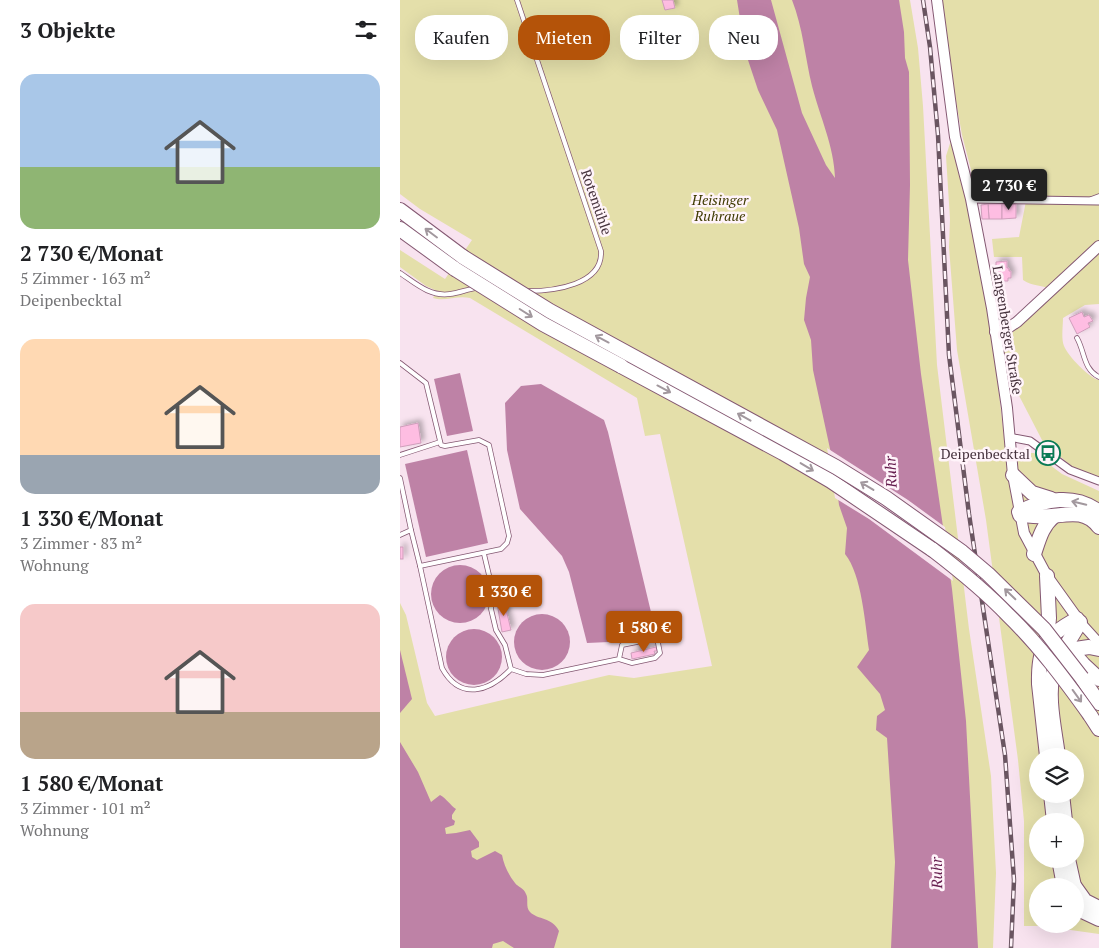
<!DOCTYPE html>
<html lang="de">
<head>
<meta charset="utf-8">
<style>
	:root { --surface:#fff; --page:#f2f2f2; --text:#202124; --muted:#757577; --accent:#b45309 }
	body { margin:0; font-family:"PT Serif",serif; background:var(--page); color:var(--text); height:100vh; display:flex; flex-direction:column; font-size:19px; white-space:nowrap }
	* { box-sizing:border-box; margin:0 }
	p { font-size:16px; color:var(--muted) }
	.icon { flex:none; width:28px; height:28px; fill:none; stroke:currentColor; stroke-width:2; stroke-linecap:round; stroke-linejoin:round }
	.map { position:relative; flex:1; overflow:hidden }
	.side { display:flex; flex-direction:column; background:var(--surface); width:400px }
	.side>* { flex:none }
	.banner { position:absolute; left:15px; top:15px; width:475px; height:45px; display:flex; gap:10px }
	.fabs { position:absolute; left:629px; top:748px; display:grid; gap:10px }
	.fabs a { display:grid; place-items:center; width:55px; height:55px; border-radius:50%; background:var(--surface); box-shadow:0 5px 20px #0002; font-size:25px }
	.price { position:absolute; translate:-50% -42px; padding:0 11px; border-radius:5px; background:var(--accent); color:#fff; font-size:16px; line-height:32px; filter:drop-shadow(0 1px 2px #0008) }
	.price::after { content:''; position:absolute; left:50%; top:30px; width:15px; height:11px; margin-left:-8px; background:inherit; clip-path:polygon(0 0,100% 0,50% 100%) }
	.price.on { background:#222; color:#fff }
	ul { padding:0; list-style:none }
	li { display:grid; align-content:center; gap:10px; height:265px; padding:0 20px }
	li span { display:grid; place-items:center; height:155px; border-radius:15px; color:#555 }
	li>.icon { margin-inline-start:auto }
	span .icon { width:90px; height:90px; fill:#fffc; stroke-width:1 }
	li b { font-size:21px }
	h2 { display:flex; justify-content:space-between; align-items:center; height:60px; padding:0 20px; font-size:21px }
	.tag { padding:0 18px; border-radius:20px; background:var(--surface); box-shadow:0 5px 20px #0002; font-size:18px; line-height:45px }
	.tag.on { background:var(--accent); color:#fff }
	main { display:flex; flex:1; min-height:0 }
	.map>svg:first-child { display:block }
	.green { fill:#e4dfaa; fill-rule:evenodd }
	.water { fill:#be82a6 }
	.pier { fill:#f8e3ef }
	.building { fill:#febde2; stroke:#cf9ebb; filter:url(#shadow) }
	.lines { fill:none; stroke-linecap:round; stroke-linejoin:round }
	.service-casing { stroke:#845872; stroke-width:5.5 }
	.minor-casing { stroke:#845872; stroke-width:9 }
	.tertiary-casing { stroke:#845872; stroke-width:11 }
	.secondary-casing { stroke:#845872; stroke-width:12 }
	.motorway-casing { stroke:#845872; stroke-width:16 }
	.service { stroke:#fff; stroke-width:4 }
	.minor { stroke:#fff; stroke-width:7 }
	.tertiary { stroke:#fff; stroke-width:9 }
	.secondary { stroke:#fff; stroke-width:10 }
	.motorway { stroke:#fff; stroke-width:14 }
	.rail-casing { stroke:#6a5561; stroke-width:4.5 }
	.rail { stroke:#fff4fa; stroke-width:2.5; stroke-dasharray:8; stroke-linecap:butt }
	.motorway-bridge-casing { stroke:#845872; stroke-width:16; stroke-linecap:butt }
	.motorway-bridge { stroke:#fff; stroke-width:14 }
	.oneway { stroke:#a2989e }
	.labels { text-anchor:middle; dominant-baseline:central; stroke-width:5; stroke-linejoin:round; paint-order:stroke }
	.park-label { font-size:14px; font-style:italic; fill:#3f3a02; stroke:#fff4fa }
	.street-label { font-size:14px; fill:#46323d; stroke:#fff4fa }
	.poi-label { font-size:14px; fill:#46323d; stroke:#fff4fa; text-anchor:end }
	.water-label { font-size:15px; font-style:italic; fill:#651c4d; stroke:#fff4fa }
</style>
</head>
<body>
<main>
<section class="side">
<h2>3 Objekte<svg class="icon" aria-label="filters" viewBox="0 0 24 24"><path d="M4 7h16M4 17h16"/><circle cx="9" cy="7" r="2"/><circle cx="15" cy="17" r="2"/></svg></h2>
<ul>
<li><span style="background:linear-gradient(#a9c7e8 60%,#8fb573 0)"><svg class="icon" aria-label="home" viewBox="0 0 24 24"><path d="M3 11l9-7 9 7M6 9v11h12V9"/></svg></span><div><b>2 730 €/Monat</b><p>5 Zimmer · 163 m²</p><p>Deipenbecktal</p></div></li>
<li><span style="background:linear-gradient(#ffd9b3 75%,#9aa5b1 0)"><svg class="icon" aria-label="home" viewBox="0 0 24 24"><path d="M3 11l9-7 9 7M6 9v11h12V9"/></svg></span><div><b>1 330 €/Monat</b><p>3 Zimmer · 83 m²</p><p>Wohnung</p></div></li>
<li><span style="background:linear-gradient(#f6c9c9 70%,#b9a48a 0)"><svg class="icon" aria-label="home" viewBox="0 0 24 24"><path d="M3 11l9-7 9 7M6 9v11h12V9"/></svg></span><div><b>1 580 €/Monat</b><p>3 Zimmer · 101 m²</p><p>Wohnung</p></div></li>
</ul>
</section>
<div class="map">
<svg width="699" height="948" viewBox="0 0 699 948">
	<defs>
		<filter id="shadow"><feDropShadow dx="3.5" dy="-3.5" stdDeviation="2.5" flood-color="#0004"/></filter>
	</defs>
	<rect width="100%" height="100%" fill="#f8e3ef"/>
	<!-- green -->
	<g class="green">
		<path d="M0,0H510L518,48L523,106L537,365L569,629L591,776L596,873L593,948H0V603L6,615L27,703L35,716L209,675L234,678L312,666L260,434L245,436L237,398L70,298C57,295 45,302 33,298L37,291L26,286L0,267V250L45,279L72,240L20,209L0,194Z"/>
		<polygon points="538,0 699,0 699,200 695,202 627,195 577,193 562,135"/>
		<path d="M552,137L568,202L593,343L606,453H634L662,474L699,491V934L642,926H624V821L618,760L586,520L557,350L549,247L550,219L546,156ZM638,756H675V794H638ZM638,821H675V859H638ZM638,886H675V924H638Z"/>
		<path d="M626,201L699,202V246L651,289C641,285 632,286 623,280L622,257H594L592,239L619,237Z"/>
		<path d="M699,247V304L685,305L663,318C663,326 661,339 664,346C668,356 689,378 699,380V477L676,470L643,442L610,378L601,376L596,333L605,331Z"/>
	</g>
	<!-- water -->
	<g class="water">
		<path d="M337,0H371L402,113L426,165L435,178C434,146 420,117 412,86C405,57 403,28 392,0H499L504,32L505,58L509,72L510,185L508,260L521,374L552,589L566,721L578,948H491L495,862L487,738L476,730L477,716L485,710L480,694L457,667L469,650C465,624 462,575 445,554L447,528L439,505L435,472L413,370L411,340L404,320L406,298L410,277L404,264L399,228L377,130L358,90L341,39V25Z"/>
		<polygon points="60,373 73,431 47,436 34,379"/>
		<polygon points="141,384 204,420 208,432 256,633 209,642 187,643 169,572 162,556 120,509 107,450 105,403 121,386"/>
		<polygon points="67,450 88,543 26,557 5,464"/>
		<circle cx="60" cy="594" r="29"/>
		<circle cx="142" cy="642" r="28"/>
		<circle cx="74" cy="657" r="28"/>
		<polygon points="0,650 12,699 0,713"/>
		<path d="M0,742L18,772L31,802L40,795C47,799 50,805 56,809L52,815V819L55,821L54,825L45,828L46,834L56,833L70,830L79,842V847L71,851L72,857L77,860L95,851L102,855C104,865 108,874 115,883C118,887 124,888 126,894C129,899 125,907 130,912C138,920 152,917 159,931L154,948H114L103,941L93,944L92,948H0Z"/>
	</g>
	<!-- pier -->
	<polygon class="pier" points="427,448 508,500 545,527 553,581 469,519 435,498"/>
	<!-- building -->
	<g class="building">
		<polygon points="262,0 273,0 275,8 265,10"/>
		<polygon points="588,204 602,204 602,219 589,219"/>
		<polygon points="588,204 589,219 582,219 581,205"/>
		<polygon points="602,204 616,204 616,218 602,219"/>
		<polygon points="607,261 607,268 609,268 609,271 611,271 611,278 608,278 608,281 596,281 596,262"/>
		<polygon points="682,312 684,317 689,315 693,321 688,323 690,327 677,334 669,318"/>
		<polygon points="18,423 21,443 0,447 0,427"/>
		<rect x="0" y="547" width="3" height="12"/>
		<polygon points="104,601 111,630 102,632 97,603"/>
		<polygon points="256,647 257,651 254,651 255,654 232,659 231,653"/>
	</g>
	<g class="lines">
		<defs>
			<g id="service">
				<path d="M117,0L201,251C203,285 154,291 128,291"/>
				<polyline points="691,199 699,196"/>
				<path d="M0,273C15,283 30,297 50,294C59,293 68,289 77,288"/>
				<path d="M677,338C685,352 683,369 699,377"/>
				<polyline points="0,363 26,383 41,445 45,446 79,440 89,445 109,536 107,543 101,549 20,566 11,530 0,535"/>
				<polyline points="0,455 40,442"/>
				<polyline points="0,478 11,530"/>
				<polyline points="84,554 93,592 91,609 96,630 105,645 111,669"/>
				<path d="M20,566L42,668C60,701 89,692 111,669L126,674L143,675L219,659L232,663L255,658L260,653L257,638L222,645L219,659"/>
			</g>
			<g id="minor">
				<polyline points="571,199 699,201"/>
				<polyline points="609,437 630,441 670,470 699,481"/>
			</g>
			<polyline id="tertiary" points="680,622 699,643"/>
			<g id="secondary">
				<polyline points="537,0 555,137 571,199 592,308 607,408 613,475 624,533 647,576 680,622"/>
				<polyline points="595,332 605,330 617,322 699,246"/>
			</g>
			<g id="motorway">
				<polyline points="0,210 63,257"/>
				<polyline points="0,229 55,269"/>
				<polyline points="221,366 383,453 431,481 533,550"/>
				<polyline points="613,475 632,493 651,499"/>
				<path d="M619,512C644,499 675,493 699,512"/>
				<path d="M620,515C631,516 641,517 652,516C670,514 686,510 699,527"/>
				<path d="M634,554C639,539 642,526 654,516"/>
				<polyline points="647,576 649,618 647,640"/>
				<polyline points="662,651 689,647 699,649"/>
				<polyline points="675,655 683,664 699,679"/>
				<polyline points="682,678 699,703"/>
				<polyline points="690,715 699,729"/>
				<path d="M647,756L639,684C638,647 645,636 677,619"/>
				<path d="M658,756C655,731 646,695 654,670C659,653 672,638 680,622"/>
				<polyline points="651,794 654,821"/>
				<polyline points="662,794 665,821"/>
				<polyline points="659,859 664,886"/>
				<polyline points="668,859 674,886"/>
				<polyline points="675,887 685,901 699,908"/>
				<polyline points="675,904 682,911 699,919"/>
			</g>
		</defs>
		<!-- service casing -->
		<use href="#service" class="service-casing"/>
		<!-- minor casing -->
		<use href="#minor" class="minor-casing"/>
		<!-- tertiary casing -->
		<use href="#tertiary" class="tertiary-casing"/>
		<!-- secondary casing -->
		<use href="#secondary" class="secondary-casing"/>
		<!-- motorway casing -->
		<use href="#motorway" class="motorway-casing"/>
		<!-- service -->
		<use href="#service" class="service"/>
		<!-- minor -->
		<use href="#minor" class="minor"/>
		<!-- tertiary -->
		<use href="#tertiary" class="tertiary"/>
		<!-- secondary -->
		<use href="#secondary" class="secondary"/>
		<!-- motorway -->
		<use href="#motorway" class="motorway"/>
		<defs>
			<polyline id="rail" points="523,0 530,47 538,135 549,355 569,514 605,755 614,880 611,948"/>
		</defs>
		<!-- rail casing -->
		<use href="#rail" class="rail-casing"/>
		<!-- rail -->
		<use href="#rail" class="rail"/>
		<defs>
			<g id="motorway-bridge">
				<polyline points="63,257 150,311 436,467 486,498 562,552 588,574 644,629 682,678"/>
				<polyline points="55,269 143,324 221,366"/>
				<path d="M533,550C559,570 585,591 608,615C639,645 665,680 690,715"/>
			</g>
		</defs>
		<!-- motorway-bridge casing -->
		<use href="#motorway-bridge" class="motorway-bridge-casing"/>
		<!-- motorway-bridge -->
		<use href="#motorway-bridge" class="motorway-bridge"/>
	</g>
	<!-- one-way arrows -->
	<defs><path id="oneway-shaft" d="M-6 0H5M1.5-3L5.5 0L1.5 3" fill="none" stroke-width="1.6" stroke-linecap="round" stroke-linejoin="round" transform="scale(1.25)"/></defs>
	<g class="oneway">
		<use href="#oneway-shaft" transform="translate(31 233) rotate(-143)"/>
		<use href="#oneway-shaft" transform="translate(126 313) rotate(32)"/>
		<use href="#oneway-shaft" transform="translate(202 339) rotate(-152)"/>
		<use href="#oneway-shaft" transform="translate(264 389) rotate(28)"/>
		<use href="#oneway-shaft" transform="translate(344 417) rotate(-151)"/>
		<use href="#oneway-shaft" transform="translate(407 467) rotate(31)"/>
		<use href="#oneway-shaft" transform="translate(467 486) rotate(-149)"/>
		<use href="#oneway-shaft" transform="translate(679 503) rotate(-166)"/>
		<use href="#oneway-shaft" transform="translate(610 594) rotate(-136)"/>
		<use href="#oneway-shaft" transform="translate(677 696) rotate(54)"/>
	</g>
	<!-- icons -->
	<defs>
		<symbol id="bus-ring" viewBox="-11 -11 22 22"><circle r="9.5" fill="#fff4fa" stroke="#097a55" stroke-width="1.5"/><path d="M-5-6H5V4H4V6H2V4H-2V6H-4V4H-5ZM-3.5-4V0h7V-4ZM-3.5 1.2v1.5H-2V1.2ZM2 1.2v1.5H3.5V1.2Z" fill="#097a55"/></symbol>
	</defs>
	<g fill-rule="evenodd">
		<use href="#bus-ring" x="634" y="439" width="28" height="28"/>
	</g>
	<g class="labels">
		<!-- park labels -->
		<g class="park-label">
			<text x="320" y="199">Heisinger<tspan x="320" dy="16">Ruhraue</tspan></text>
		</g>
		<!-- street labels -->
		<g class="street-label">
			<text transform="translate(197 202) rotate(71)">Rotemühle</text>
			<text transform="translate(608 330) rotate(81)">Langenberger Straße</text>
		</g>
		<!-- poi labels -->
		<g class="poi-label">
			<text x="630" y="453">Deipenbecktal</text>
		</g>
		<!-- water labels -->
		<g class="water-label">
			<text transform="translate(490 472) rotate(-93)">Ruhr</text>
			<text transform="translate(536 873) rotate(-91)">Ruhr</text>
		</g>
	</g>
</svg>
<div class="fabs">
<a><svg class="icon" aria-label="layers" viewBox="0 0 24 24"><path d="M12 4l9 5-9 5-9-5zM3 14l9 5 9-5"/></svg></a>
<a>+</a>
<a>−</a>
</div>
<b class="price on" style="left:609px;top:211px">2 730 €</b>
<b class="price" style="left:104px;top:617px">1 330 €</b>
<b class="price" style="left:244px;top:653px">1 580 €</b>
<div class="banner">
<a class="tag">Kaufen</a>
<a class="tag on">Mieten</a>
<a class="tag">Filter</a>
<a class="tag">Neu</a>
</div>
</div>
</main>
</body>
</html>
